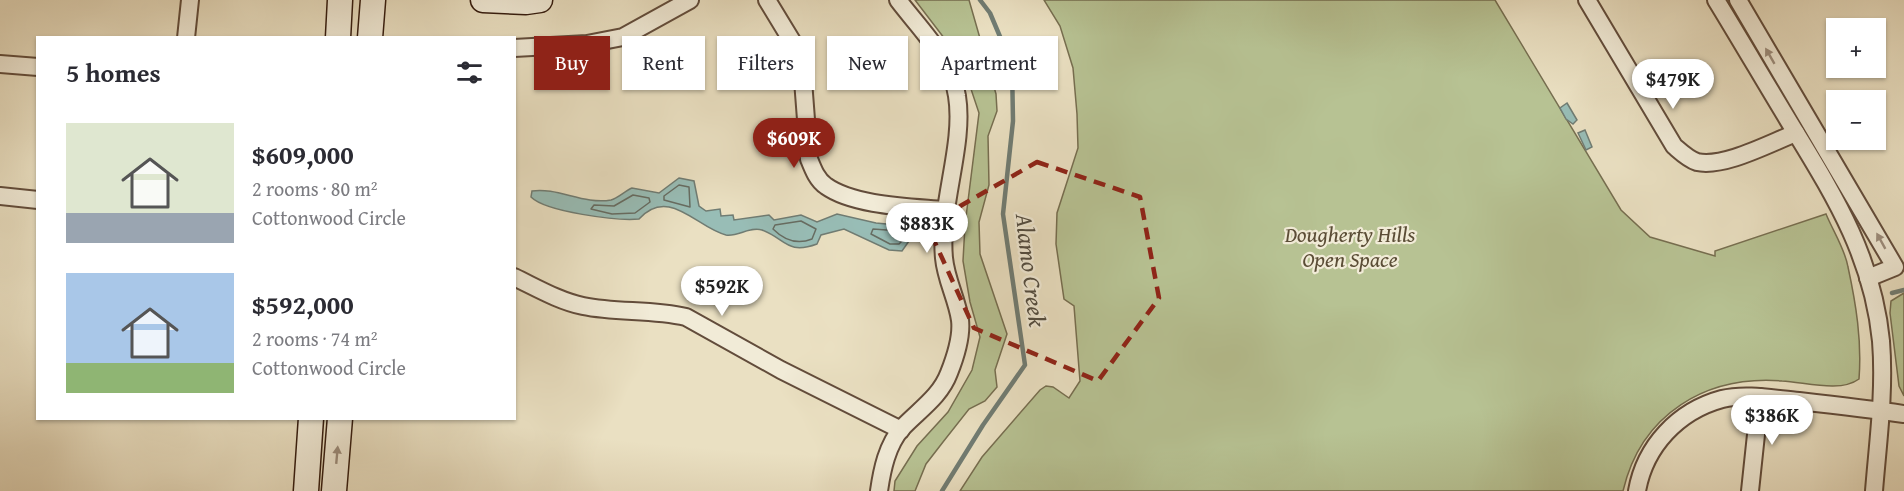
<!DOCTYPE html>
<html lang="en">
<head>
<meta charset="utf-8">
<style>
	:root { --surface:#fff; --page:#f7f7f7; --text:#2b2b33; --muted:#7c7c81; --accent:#8f2418 }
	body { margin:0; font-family:"Gentium Book Plus",serif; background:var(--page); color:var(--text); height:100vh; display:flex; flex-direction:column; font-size:22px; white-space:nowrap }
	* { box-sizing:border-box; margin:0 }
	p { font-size:20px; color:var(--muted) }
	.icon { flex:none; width:33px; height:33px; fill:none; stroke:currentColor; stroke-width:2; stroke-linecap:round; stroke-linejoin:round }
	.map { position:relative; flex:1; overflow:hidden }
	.details { position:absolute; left:36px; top:36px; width:480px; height:384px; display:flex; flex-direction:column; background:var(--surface); border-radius:0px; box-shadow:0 2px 4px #0004 }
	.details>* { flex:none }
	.guide { position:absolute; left:534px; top:36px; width:570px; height:54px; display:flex; gap:12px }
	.tools { position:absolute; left:1826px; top:18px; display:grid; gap:12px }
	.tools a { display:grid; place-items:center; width:60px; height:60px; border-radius:0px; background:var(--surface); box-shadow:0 2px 4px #0004; font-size:30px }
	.price { position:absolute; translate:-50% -51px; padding:0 14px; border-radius:21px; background:#fff; color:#222; font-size:20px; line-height:39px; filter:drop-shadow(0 2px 3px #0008) }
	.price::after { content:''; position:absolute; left:50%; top:36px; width:18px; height:14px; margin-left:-9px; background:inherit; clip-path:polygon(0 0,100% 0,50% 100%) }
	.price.current { background:var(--accent); color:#fff }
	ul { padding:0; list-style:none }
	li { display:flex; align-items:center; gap:18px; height:150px; padding:0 30px }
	li span { display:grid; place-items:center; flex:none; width:168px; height:120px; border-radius:0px; color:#555 }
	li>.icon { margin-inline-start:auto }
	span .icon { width:72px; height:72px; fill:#fffc; stroke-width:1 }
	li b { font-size:26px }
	h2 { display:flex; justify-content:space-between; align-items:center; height:72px; padding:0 30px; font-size:26px }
	.chip { padding:0 21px; border-radius:0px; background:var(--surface); box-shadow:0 2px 4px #0004; font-size:21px; line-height:54px }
	.chip.current { background:var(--accent); color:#fff }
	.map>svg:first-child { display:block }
	.green { fill:#b7c293; stroke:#766e50; stroke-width:1.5 }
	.water { fill:#98bdb6; stroke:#707c73; stroke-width:1.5 }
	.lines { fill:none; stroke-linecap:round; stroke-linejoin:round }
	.shore { stroke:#666c62; stroke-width:1.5 }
	.stream { stroke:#707c73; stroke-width:4.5 }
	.street-casing { stroke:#624c3b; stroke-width:20 }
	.secondary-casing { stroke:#341b0e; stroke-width:27 }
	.street { stroke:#f1ebd7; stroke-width:16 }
	.secondary { stroke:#f1ebd7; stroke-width:24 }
	.oneway { fill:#9c8d7d }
	.marked { fill:none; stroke:#8f2418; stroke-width:4.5; stroke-dasharray:12 8; stroke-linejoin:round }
	.labels { text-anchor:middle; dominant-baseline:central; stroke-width:4.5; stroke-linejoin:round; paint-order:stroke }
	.park-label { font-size:22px; font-style:italic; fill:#5b4d36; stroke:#f1ebd7 }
	.water-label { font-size:24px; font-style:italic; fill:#524c40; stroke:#f1ebd7 }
</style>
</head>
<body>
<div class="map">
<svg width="1904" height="491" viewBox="0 0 1904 491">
	<rect width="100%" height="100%" fill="#eae0c2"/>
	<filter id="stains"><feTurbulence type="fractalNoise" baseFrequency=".00333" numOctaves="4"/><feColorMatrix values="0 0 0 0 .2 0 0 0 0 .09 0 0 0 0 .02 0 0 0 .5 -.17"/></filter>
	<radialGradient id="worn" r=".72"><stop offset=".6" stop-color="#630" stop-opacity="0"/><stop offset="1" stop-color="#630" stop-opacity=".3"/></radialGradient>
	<!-- green -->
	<g class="green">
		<polygon points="915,0 969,0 996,94 997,111 988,136 989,185 979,222 980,254 1007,334 995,370 997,387 985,401 969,409 943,442 926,464 915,491 894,491 895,481 917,446 948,412 972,370 980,337 970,302 963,261 965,225 979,113 969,83 954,51"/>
		<path d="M1044,0H1495L1621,210L1650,237L1715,256V251L1826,214C1833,231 1845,249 1848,267C1856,304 1862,341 1859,379C1840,393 1805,382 1782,381C1706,375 1641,414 1623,491H960L982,457L1040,390L1046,386L1053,387L1069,398L1080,381L1074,306L1064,299L1056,244L1057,213L1078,148L1077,114L1073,68L1060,26Z"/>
		<polygon points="1904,293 1904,396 1899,386 1890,313 1891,301"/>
	</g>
	<!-- water -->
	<g class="water">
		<polygon points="1567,103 1577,120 1573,124 1566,119 1560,108"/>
		<polygon points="1585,130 1592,147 1586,150 1578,133"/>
		<path d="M679,178L694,181L699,206L706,211L720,209L721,216L733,215L734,220L769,215L774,220L801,215L817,222L837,214L876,223L907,226L909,241L902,251L889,250L844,229L821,235L817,244C787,255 786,239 762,230C750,226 738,237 726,235C697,228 669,186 639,219C617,221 546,212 531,197L532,191C557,187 584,205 611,200C618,198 625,191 632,188L659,193Z"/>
	</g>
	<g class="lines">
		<!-- shore -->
		<g class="shore">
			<polygon points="679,185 689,187 690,207 664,200 664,196"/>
			<polygon points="633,195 649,198 650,202 635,213 612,214 591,209 594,205 614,206"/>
			<path d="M801,221L816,229L812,239C797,245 784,240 773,229L775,225Z"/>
			<polygon points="873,229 900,231 903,240 899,244 890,244 871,234"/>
		</g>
		<!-- stream -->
		<g class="stream">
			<polyline points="1892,293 1904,290"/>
			<polyline points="942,491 983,425 1025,365 1003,214 1013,121 1012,65 990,13 980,0"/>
		</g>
		<defs>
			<g id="street">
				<path d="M767,0L798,51L802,67L809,159C813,169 817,180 826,186C854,206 911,207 944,210"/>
				<path d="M1587,0L1674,146C1681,152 1688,159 1697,162C1724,168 1770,143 1796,133"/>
				<path d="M1716,0C1743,44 1769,89 1796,133C1837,200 1873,260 1881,341C1885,391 1878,441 1874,491"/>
				<polyline points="1738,0 1895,267 1868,278"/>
				<polyline points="186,38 190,0"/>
				<polyline points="514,48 587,44 623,37 690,0"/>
				<polyline points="0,64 38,67"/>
				<polyline points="0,196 38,200"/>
				<path d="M514,277C537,288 559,301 583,306C617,313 652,309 686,317L781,370L901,430"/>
				<path d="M879,491C882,470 887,445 902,428C919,410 940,397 949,373C955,358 962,337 960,320C957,299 946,280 944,258C939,205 965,145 957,96C952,59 919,28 898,0"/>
				<path d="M1637,491C1645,446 1678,411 1722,399C1746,393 1775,399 1799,401C1834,405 1869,409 1904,414"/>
				<polyline points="1750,491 1760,397"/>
			</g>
			<g id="secondary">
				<polyline points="483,0 526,2 540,0"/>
				<polyline points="338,38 340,0"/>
				<polyline points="370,38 373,0"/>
				<polyline points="306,491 311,418"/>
				<polyline points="334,491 340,418"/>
			</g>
		</defs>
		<!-- street casing -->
		<use href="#street" class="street-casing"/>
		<!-- secondary casing -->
		<use href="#secondary" class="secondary-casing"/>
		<!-- street -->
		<use href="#street" class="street"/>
		<!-- secondary -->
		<use href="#secondary" class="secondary"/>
	</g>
	<!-- one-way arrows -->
	<defs><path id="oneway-solid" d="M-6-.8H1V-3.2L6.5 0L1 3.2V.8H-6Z" transform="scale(1.5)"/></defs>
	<g class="oneway">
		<use href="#oneway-solid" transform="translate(1770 56) rotate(-120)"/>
		<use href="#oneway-solid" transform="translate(1881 241) rotate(-119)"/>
		<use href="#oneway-solid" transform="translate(337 455) rotate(-85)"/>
	</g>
	<!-- marked area -->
	<path class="marked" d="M1037,162L1140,197L1159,298L1098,381L974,328L927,225Z"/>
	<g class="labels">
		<!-- park labels -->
		<g class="park-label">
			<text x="1350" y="234">Dougherty Hills<tspan x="1350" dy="25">Open Space</tspan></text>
		</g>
		<!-- water labels -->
		<g class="water-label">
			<text transform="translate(1031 270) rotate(83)">Alamo Creek</text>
		</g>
	</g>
	<rect width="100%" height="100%" filter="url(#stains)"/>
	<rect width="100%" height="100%" fill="url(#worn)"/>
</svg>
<div class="tools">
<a>+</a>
<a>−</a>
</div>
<b class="price" style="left:1673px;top:110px">$479K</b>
<b class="price current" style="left:794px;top:169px">$609K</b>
<b class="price" style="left:927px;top:254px">$883K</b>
<b class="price" style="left:722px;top:317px">$592K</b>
<b class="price" style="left:1772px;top:446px">$386K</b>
<div class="guide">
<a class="chip current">Buy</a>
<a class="chip">Rent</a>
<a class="chip">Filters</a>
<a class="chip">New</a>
<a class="chip">Apartment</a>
</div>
<section class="details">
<h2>5 homes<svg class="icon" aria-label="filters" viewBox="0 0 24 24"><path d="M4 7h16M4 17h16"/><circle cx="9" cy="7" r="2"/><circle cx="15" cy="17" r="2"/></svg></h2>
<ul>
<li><span style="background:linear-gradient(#dfe7d0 75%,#9aa5b1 0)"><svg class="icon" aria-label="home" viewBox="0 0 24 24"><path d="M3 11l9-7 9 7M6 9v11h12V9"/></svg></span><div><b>$609,000</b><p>2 rooms · 80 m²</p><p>Cottonwood Circle</p></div></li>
<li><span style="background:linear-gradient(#a9c7e8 75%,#8fb573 0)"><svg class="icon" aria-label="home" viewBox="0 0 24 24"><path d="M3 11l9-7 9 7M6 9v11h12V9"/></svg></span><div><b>$592,000</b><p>2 rooms · 74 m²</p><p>Cottonwood Circle</p></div></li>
</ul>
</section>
</div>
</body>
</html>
